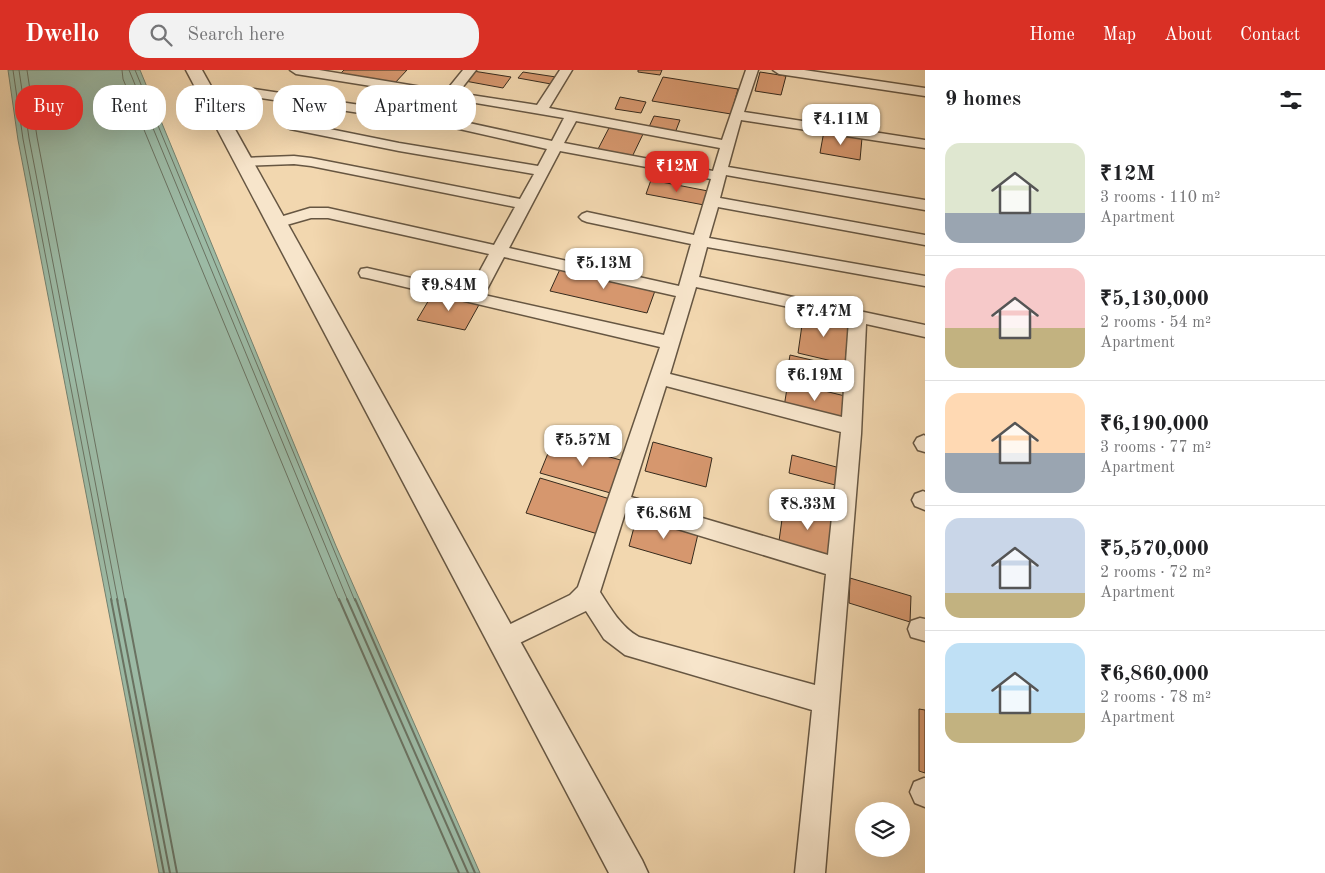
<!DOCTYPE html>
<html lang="en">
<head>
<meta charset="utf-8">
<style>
	:root { --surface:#fff; --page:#f2f2f2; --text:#202124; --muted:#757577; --line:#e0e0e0; --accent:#d93025 }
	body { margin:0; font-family:"Old Standard TT",serif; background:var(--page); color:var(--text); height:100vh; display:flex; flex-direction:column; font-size:19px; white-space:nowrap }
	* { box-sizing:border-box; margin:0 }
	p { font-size:16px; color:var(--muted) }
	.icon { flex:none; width:28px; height:28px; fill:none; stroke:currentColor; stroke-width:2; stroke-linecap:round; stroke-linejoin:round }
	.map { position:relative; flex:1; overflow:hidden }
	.sheet { display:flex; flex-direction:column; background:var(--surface); width:400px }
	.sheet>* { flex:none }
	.top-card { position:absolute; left:15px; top:15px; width:475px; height:45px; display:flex; gap:10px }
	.controls { position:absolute; left:855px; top:732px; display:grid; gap:10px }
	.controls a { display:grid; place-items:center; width:55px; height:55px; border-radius:50%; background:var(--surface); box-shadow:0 5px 20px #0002; font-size:25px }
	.price { position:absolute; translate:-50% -42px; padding:0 11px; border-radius:10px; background:#fff; color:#222; font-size:16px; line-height:32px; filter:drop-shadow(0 1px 2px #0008) }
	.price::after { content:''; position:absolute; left:50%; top:30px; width:15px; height:11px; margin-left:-8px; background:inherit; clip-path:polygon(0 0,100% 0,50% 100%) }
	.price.selected { background:var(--accent); color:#fff }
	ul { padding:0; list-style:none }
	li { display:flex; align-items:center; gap:15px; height:125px; padding:0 20px }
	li+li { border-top:1px solid var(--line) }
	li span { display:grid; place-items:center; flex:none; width:140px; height:100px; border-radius:15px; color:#555 }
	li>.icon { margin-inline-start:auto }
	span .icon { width:60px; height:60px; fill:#fffc; stroke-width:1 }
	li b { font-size:21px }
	h2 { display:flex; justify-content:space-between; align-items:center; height:60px; padding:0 20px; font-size:21px }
	.pill { padding:0 18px; border-radius:20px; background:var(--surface); box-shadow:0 5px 20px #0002; font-size:18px; line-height:45px }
	.pill.selected { background:var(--accent); color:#fff }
	header { display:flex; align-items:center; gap:30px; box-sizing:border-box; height:70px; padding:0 25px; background:var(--accent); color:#fff }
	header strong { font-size:24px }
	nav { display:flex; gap:28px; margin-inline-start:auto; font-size:18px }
	.search { width:350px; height:45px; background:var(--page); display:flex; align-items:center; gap:12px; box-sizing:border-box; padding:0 18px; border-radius:20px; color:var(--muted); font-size:19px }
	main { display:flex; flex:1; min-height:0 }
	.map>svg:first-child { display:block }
	.water { fill:#9cbaa5; stroke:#74816f }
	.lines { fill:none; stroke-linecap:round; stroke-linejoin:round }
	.shore-far1 { stroke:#6a7261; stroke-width:1 }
	.shore { stroke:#6a7261; stroke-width:2 }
	.building { fill:#d6976e; stroke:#372b1d }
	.minor-casing { stroke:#665642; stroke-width:3 }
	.tertiary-casing { stroke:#665642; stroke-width:3 }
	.minor { fill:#f7e5cb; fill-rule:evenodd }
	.tertiary { fill:#f7e5cb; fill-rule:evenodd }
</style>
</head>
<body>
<header>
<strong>Dwello</strong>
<div class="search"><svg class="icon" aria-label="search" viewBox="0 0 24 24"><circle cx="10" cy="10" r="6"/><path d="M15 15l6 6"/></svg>Search here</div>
<nav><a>Home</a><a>Map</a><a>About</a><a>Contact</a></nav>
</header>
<main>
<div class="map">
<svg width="925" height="803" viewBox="0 0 925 803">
	<rect width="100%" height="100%" fill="#f2d7af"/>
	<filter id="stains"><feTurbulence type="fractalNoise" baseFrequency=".004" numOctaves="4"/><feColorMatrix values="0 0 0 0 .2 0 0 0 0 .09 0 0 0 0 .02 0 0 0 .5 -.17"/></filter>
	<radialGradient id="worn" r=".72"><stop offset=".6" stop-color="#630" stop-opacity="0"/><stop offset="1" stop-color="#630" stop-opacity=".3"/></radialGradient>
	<!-- water -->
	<polygon class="water" points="8,0 140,0 336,476 480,803 159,803 18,70"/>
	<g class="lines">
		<!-- shore-far1 -->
		<g class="shore-far1">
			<polyline points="13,0 23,69 112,531"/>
			<polyline points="19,0 29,68 118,531"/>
			<polyline points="27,0 37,67 125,531"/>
			<polyline points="122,0 123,9 339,531"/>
			<polyline points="129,0 348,531"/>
			<polyline points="135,0 355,531"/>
		</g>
		<!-- shore -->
		<g class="shore">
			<polyline points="111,529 164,803"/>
			<polyline points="117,529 170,803"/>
			<polyline points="125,529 177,803"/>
			<polyline points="339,529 459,803"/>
			<polyline points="347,529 468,803"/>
			<polyline points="355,529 475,803"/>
		</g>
	</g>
	<!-- building -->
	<g class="building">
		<polygon points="344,0 407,0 394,14 340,4"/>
		<polygon points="638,0 662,0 660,5 638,2"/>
		<polygon points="473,1 511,7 503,18 465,11"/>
		<polygon points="523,2 556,7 551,14 518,8"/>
		<polygon points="760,2 786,6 781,25 755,21"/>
		<polygon points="663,7 738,19 731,44 652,31"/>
		<polygon points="620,27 646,32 641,43 615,39"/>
		<polygon points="654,46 680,50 675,63 648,59"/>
		<polygon points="610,56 644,62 632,87 597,81"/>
		<polygon points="824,61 862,68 860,90 820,83"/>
		<polygon points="651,110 708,121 704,135 646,124"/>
		<polygon points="561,197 656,218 647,243 550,221"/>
		<polygon points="433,223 480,233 465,260 417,250"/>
		<polygon points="804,241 849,252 845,294 798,283"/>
		<polygon points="790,285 846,298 844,322 786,309"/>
		<polygon points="788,312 845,326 842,351 784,337"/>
		<polygon points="553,371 624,391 614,424 540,403"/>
		<polygon points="653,372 712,388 706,417 645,401"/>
		<polygon points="792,385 840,398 839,416 789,403"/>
		<polygon points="540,408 610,429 598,464 526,443"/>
		<polygon points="784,435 836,449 833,487 779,471"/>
		<polygon points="637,446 698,464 691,494 629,476"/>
		<polygon points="850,508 911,526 910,552 849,533"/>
		<polygon points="919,639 925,640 925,703 919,701"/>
	</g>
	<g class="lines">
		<defs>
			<g id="minor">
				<path d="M290,0H319L446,21L463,0H476L458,23L537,35L560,0H572L549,38L722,70L746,0H758L744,42L925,70V78L741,50L728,97L925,130V140L726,105L720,128L925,165V175L718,137L709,168L925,206V216L707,177L699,207L925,255V267L866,254L861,364L825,803H795L812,640L625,585L604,569L586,541L503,581L494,578L490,570L494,562L570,525L578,517L660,277L367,208L361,207L359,203L361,199L367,198L469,221L489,184L328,148H311L276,158L270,156L268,153L270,150L310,138H328L494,175L515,137L311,96L294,94L243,96L238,95L236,92L238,89L243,88L294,86L311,88L520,129L534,104L399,81L290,59L283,55L290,51L399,73L538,96L547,79L446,56L254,27L209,30L203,26L209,22L254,19L446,48L552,71L564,48L452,29L448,35L443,36L437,32L440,27L296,4ZM576,51L720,78L713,101L564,73ZM560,81L711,109L694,165L587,142L582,144L579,147L582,150L587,152L691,174L679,216L509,178ZM504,187L676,226L664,265L484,225ZM696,217L849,250L842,347L670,304ZM666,316L841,362L828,485L631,427ZM625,443L826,504L815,615L639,567C621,557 611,539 600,522Z"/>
				<polygon points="773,0 804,0 925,18 925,26 779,4"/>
				<polygon points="924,365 925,366 925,382 918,380 914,373 917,368"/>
				<polygon points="923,421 925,422 925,440 915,436 912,430 915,424"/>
				<polygon points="920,548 925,549 925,571 911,567 908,559 911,551"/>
				<polygon points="924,708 925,708 925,737 915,733 910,722 914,712"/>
			</g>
			<polygon id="tertiary" points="186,0 202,0 642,790 648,803 609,803"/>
		</defs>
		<!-- minor casing -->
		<use href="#minor" class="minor-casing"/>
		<!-- tertiary casing -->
		<use href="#tertiary" class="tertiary-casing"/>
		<!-- minor -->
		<use href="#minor" class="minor"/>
		<!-- tertiary -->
		<use href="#tertiary" class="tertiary"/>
	</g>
	<rect width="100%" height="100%" filter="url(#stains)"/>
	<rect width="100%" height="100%" fill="url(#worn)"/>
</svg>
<div class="controls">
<a><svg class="icon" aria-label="layers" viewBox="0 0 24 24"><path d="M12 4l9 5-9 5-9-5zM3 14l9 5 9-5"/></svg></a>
</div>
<b class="price" style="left:841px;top:76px">₹4.11M</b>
<b class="price selected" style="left:677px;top:123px">₹12M</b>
<b class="price" style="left:604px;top:220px">₹5.13M</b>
<b class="price" style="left:449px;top:242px">₹9.84M</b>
<b class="price" style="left:824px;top:268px">₹7.47M</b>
<b class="price" style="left:815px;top:332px">₹6.19M</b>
<b class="price" style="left:583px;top:397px">₹5.57M</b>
<b class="price" style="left:808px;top:461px">₹8.33M</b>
<b class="price" style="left:664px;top:470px">₹6.86M</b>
<div class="top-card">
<a class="pill selected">Buy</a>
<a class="pill">Rent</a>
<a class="pill">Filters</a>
<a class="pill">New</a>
<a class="pill">Apartment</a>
</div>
</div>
<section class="sheet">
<h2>9 homes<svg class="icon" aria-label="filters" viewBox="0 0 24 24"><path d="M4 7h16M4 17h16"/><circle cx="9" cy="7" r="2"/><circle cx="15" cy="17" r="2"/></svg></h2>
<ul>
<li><span style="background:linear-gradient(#dfe7d0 70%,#9aa5b1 0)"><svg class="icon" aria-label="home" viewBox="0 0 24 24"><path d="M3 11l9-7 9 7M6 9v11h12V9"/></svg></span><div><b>₹12M</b><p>3 rooms · 110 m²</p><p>Apartment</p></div></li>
<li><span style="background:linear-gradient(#f6c9c9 60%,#c2b280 0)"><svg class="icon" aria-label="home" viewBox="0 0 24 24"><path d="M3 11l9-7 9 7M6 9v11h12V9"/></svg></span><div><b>₹5,130,000</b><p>2 rooms · 54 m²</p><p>Apartment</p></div></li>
<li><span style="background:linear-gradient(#ffd9b3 60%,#9aa5b1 0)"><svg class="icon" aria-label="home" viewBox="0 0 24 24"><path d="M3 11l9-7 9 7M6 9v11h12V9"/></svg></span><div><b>₹6,190,000</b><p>3 rooms · 77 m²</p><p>Apartment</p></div></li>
<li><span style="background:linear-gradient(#c9d6e8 75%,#c2b280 0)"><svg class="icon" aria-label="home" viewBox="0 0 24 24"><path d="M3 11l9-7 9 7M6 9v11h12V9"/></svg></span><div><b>₹5,570,000</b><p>2 rooms · 72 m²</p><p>Apartment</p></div></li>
<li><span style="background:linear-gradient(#bfe0f5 70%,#c2b280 0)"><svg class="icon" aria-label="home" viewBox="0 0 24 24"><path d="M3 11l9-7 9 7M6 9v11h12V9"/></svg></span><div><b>₹6,860,000</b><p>2 rooms · 78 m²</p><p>Apartment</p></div></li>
</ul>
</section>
</main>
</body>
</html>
